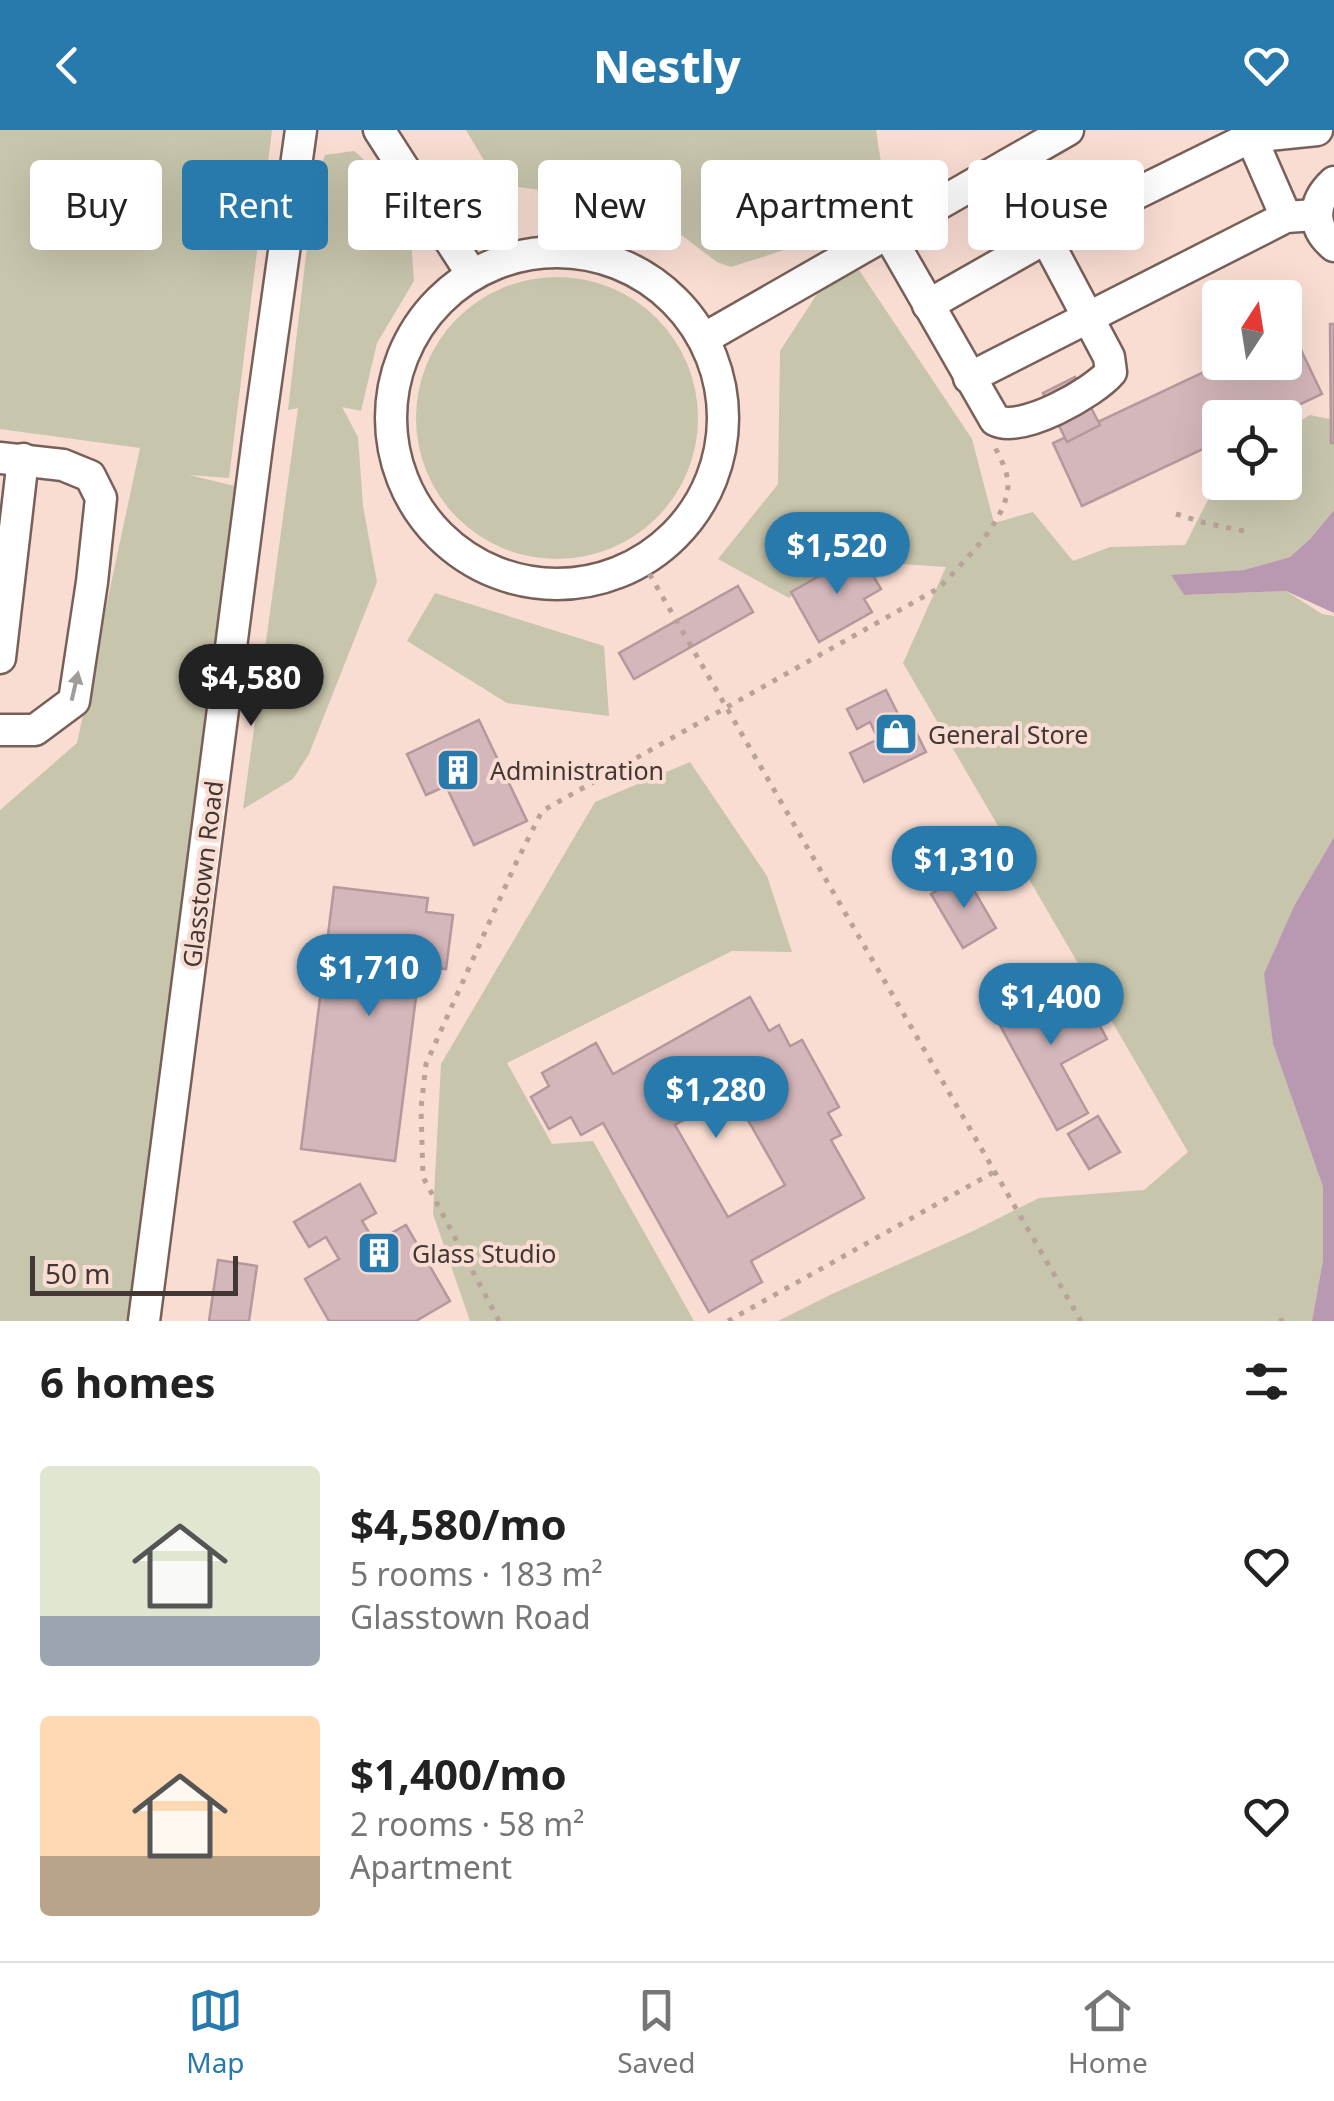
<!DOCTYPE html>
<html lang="en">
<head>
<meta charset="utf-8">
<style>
	:root { --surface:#fff; --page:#f2f2f2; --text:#222; --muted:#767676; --line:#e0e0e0; --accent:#277aab }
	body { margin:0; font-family:"Noto Sans",sans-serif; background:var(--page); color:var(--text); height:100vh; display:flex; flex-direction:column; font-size:38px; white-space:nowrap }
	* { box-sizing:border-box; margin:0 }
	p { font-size:32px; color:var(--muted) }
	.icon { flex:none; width:55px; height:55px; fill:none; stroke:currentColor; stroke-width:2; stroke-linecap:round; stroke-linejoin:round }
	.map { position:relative; height:1191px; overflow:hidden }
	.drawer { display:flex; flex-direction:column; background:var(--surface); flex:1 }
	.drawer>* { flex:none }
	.top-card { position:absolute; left:30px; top:30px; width:1275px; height:90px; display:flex; gap:20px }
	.needle { width:65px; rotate:12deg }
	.fabs { position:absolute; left:1202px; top:150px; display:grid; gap:20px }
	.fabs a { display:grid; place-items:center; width:100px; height:100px; border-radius:10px; background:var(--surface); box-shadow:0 10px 40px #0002; font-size:50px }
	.scale { position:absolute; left:30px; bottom:25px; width:208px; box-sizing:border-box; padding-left:10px; border:5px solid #433734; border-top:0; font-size:28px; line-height:35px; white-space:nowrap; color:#433734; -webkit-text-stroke:8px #f9ddd3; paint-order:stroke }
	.price { position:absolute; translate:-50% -85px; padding:0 22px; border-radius:35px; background:var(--accent); color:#fff; font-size:32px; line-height:65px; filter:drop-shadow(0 2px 5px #0008) }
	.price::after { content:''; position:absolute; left:50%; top:60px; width:30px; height:22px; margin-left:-15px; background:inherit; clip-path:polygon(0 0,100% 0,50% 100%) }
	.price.active { background:#222; color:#fff }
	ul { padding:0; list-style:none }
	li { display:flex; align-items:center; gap:30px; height:250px; padding:0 40px }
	li span { display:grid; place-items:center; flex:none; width:280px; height:200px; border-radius:10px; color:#555 }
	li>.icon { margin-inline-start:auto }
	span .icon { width:120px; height:120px; fill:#fffc; stroke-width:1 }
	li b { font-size:42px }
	h2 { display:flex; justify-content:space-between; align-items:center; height:120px; padding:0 40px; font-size:42px }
	.tag { padding:0 35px; border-radius:10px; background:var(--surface); box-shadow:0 10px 40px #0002; font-size:35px; line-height:90px }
	.tag.active { background:var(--accent); color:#fff }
	header { display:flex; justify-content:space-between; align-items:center; height:130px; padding:0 40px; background:var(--accent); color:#fff; font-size:45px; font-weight:800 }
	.tabs { display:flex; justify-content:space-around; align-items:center; height:140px; border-top:2px solid var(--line); background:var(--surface); font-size:28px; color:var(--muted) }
	.tabs a { display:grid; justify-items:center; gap:5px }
	.tabs .active { color:var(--accent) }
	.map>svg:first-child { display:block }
	.green { fill:#c7c5ac }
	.water { fill:#b998b1 }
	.building { fill:#d4b7bb; stroke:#b4989c; stroke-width:2.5; fill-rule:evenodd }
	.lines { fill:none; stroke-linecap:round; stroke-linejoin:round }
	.minor-casing { stroke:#786058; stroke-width:35 }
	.path { stroke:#b8a29a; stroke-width:5; stroke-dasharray:5 8; stroke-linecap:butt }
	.minor { stroke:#fff; stroke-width:30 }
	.oneway { fill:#a19b9a }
	.labels { text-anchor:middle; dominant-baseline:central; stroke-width:8; stroke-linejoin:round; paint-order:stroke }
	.poi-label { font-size:25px; fill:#433734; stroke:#f9ddd3; text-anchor:start }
	.street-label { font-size:25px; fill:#433734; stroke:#f9ddd3 }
</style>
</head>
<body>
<header><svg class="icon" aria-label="back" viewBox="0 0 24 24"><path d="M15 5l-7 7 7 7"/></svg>Nestly<svg class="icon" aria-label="heart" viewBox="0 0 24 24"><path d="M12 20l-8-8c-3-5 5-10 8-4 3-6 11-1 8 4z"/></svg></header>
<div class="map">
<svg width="1334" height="1191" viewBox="0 0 1334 1191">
	<rect width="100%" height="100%" fill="#f9ddd3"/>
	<!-- green -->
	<g class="green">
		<polygon points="0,0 272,0 229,348 189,345 235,356 131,1191 0,1191 0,680 77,613 140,318 0,299"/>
		<polygon points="466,0 876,0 884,52 794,117 731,137 717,132 656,86 567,64 498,54"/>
		<polygon points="354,21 385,48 410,97 414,151 377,213 361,281 342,277 358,307 363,376 377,452 309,624 293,649 243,679 298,278 288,280 314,56 325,25"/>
		<polygon points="859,140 972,309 994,393 1033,382 1073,431 1110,417 1185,415 1220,346 1220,352 1285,352 1285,300 1310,285 1334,290 1334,380 1311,408 1290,427 1244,440 1172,446 1184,465 1286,461 1322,484 1334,486 1334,707 1294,776 1265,844 1273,914 1323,1057 1323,1130 1312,1191 778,1191 832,1164 971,1102 1039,1068 1144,1060 1188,1022 903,533 946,437 840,430 789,468 718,429 778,354 780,221 819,161"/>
		<circle cx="557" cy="288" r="141"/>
		<polygon points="435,463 604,516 609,586 507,573 407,511"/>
		<polygon points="690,632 767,746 792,822 732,821 507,933 552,1014 593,1011 694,1191 470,1191 433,1084 441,934 595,672"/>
	</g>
	<!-- water -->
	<g class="water">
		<polygon points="1334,380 1334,483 1286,461 1184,465 1171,445 1244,440 1290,427 1311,408"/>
		<polygon points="1334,707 1334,1191 1312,1191 1323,1130 1323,1057 1273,914 1264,844 1294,776"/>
	</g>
	<!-- building -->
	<g class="building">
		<polygon points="1330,194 1334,194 1334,313 1331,313"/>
		<polygon points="1292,201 1322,264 1271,288 1220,288 1220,311 1082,376 1053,313 1225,232 1285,232 1285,204"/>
		<polygon points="1075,247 1100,295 1067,312 1043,263"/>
		<polygon points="860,423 881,459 864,469 872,482 819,512 791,462"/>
		<polygon points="738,456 753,482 634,549 619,523"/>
		<polygon points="886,560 902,592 909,588 926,622 864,652 850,623 878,609 870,592 857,599 847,579"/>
		<polygon points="479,590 527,691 474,715 446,656 426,665 407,624"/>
		<polygon points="965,745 996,798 963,818 931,764"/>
		<polygon points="334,757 428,768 426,782 453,785 446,839 420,836 395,1031 301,1019"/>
		<polygon points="1080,859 1107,909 1061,934 1088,983 1057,1000 990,877 1019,861 1032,885"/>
		<path d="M750,867L769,901L779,895L790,916L802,910L839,977L828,983L841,1005L831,1010L864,1068L751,1131L762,1152L709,1182L603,993L581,1005L571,987L549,999L531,967L549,956L542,943L596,913L613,944ZM732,962L785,1055L728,1087L675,995Z"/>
		<polygon points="1098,986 1120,1022 1089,1039 1068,1004"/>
		<polygon points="360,1054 376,1083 362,1091 375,1112 406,1095 450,1171 416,1191 329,1191 305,1149 339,1129 326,1107 309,1117 294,1092"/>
		<polygon points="218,1130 257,1136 249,1191 209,1191"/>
	</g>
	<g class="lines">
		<defs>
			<g id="minor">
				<polyline points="379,0 471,143"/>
				<polyline points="1250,0 1251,7 1286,87"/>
				<path d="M1334,52C1312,72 1311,97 1334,116"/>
				<path d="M887,102L995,290C1021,304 1093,263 1111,242L1109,227L1007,35"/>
				<circle cx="557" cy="288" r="166"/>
				<polyline points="928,175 1046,108 1251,7 1317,0"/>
				<polyline points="705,208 1068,0"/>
				<polyline points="969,248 1286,87 1316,85"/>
				<polyline points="0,328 63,335 90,346 101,368 92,452 74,571 35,600 0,600"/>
				<polyline points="0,528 23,329"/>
				<polyline points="144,1191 258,308 301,0"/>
			</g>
		</defs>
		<!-- minor casing -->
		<use href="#minor" class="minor-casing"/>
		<!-- path -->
		<g class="path">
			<polyline points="1176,384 1205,393 1244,401"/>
			<polyline points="643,433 1081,1191"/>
			<path d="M499,1191L423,1047L421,978L426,934L515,735L542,681L939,458C962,433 1016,383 1007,346C1005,336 999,326 995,317"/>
			<polyline points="728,1191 994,1042"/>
			<polyline points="1279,1191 1286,1189 1288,1191"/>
		</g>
		<!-- minor -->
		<use href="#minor" class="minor"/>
	</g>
	<!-- one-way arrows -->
	<defs><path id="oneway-solid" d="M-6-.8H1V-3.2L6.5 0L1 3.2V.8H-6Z" transform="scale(2.5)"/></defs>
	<use class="oneway" href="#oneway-solid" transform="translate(75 556) rotate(-77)"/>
	<!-- icons -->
	<defs>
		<symbol id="shop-square" viewBox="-11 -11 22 22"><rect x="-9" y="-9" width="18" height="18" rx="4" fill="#277aab" stroke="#f9ddd3"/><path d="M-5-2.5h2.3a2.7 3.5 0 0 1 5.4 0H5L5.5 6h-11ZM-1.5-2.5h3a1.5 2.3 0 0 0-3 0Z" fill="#fff"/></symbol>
		<symbol id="building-square" viewBox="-11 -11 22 22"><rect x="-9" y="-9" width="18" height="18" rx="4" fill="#277aab" stroke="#f9ddd3"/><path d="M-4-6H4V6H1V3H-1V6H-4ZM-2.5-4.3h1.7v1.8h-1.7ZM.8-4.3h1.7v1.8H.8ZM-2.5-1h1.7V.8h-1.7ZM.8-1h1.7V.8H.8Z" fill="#fff"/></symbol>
	</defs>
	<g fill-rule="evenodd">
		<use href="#shop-square" x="871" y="579" width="50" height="50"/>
		<use href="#building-square" x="433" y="615" width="50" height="50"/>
		<use href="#building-square" x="354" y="1098" width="50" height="50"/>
	</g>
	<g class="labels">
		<!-- poi labels -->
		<g class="poi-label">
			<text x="928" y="604">General Store</text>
			<text x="490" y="640">Administration</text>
			<text x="412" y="1123">Glass Studio</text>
		</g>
		<!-- street labels -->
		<g class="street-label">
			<text transform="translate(202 744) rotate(-83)">Glasstown Road</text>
		</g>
	</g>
</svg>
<div class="fabs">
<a><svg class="needle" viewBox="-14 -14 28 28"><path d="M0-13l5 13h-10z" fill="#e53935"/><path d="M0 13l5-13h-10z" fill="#767676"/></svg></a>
<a><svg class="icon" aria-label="locate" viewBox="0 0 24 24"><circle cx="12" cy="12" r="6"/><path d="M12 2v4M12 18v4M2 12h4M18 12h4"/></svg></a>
</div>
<div class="scale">50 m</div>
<b class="price" style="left:837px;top:467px">$1,520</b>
<b class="price active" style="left:251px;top:599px">$4,580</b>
<b class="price" style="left:964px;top:781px">$1,310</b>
<b class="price" style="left:369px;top:889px">$1,710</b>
<b class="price" style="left:1051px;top:918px">$1,400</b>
<b class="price" style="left:716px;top:1011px">$1,280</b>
<div class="top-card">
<a class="tag">Buy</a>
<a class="tag active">Rent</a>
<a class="tag">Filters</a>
<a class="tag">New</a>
<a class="tag">Apartment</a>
<a class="tag">House</a>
</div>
</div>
<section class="drawer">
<h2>6 homes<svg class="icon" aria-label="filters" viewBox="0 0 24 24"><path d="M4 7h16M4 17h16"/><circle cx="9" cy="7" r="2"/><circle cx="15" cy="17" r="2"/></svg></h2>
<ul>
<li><span style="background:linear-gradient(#dfe7d0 75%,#9aa5b1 0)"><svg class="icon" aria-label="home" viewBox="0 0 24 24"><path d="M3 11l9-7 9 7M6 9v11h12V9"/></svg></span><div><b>$4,580/mo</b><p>5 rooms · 183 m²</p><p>Glasstown Road</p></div><svg class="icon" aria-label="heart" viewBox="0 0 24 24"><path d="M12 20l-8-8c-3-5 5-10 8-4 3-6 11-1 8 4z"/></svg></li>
<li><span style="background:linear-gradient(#ffd9b3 70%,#b9a48a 0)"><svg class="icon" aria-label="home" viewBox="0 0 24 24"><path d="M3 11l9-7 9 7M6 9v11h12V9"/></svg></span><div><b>$1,400/mo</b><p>2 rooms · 58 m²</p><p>Apartment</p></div><svg class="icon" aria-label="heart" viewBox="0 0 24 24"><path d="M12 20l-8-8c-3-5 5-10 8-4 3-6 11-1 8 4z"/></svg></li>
</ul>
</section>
<nav class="tabs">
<a class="active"><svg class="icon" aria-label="map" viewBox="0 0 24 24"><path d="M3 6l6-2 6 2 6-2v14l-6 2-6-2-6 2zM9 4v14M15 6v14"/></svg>Map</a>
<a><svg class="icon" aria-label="saved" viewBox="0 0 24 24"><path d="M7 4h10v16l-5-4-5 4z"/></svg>Saved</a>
<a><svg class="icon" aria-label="home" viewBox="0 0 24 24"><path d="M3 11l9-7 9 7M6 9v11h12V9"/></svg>Home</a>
</nav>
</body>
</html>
